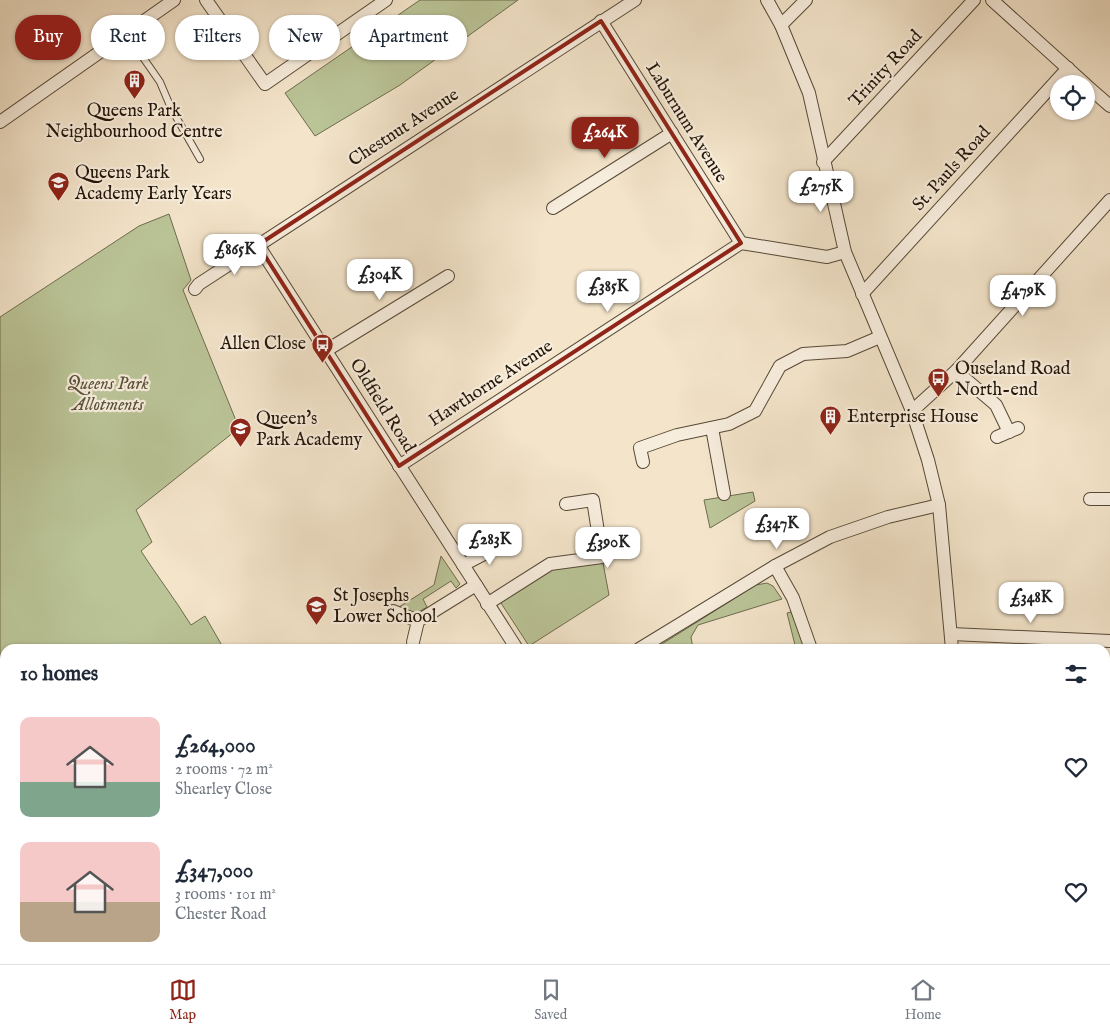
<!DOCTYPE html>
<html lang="en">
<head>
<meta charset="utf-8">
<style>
	:root { --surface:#fff; --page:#f2f2f3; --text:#1f2937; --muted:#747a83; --line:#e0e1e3; --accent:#8f2418 }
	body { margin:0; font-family:"IM FELL English",serif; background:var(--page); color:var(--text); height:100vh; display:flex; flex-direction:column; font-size:19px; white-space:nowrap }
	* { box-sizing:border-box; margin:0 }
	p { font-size:16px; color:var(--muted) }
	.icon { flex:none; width:28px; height:28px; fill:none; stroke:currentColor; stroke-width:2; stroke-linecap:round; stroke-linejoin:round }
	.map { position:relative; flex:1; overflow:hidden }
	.details { position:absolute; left:0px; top:644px; width:1110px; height:321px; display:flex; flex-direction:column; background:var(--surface); border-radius:15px 15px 0 0; box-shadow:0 1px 4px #0004 }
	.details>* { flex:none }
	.hud { position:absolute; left:15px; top:15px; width:500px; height:45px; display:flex; gap:10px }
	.tools { position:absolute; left:1050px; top:75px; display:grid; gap:10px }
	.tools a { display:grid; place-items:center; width:45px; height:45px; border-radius:50%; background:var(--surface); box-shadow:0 1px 4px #0004; font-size:25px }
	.price { position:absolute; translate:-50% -42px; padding:0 11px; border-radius:10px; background:#fff; color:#222; font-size:16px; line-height:32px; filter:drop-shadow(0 1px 2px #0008) }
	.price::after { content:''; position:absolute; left:50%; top:30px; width:15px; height:11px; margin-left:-8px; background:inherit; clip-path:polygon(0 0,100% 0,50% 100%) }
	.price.selected { background:var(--accent); color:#fff }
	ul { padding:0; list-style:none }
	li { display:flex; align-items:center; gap:15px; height:125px; padding:0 20px }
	li span { display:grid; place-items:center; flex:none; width:140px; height:100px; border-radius:10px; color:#555 }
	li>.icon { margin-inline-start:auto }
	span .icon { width:60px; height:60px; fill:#fffc; stroke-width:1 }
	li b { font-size:21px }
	h2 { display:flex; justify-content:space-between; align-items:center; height:60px; padding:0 20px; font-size:21px }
	.chip { padding:0 18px; border-radius:22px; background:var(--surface); box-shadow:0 1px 4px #0004; font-size:18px; line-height:45px }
	.chip.selected { background:var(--accent); color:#fff }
	.tab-bar { display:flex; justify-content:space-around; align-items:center; height:70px; border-top:1px solid var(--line); background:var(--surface); font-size:14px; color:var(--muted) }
	.tab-bar a { display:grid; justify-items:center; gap:2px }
	.tab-bar .selected { color:var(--accent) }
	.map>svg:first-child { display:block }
	.green { fill:#bac497; stroke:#6e6c4e }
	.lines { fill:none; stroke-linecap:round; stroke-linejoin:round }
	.service-casing { stroke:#564937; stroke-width:8 }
	.minor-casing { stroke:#564937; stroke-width:14 }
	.service { stroke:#f7eddd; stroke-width:6 }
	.minor { stroke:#f7eddd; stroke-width:12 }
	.marked { fill:none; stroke:#8f2418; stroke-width:4; stroke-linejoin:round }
	.labels { text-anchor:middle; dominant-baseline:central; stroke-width:4.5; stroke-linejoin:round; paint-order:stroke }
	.street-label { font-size:18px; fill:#221506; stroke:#f7eddd }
	.poi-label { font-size:18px; fill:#221506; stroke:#f7eddd; text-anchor:start }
	.park-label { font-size:18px; font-style:italic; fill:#575239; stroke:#f7eddd }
</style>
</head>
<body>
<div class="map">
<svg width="1110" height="964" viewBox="0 0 1110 964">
	<rect width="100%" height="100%" fill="#f3e4ca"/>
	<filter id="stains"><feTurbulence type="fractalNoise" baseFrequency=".004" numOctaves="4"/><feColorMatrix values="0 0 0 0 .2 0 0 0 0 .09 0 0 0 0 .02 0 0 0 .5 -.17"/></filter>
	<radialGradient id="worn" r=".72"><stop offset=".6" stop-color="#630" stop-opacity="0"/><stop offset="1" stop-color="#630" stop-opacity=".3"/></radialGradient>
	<!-- green -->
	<g class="green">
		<polygon points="420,0 518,0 400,85 315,136 285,93"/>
		<path d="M169,214L191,280L183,290L239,428L136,510L152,542L141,551C157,576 175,599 191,625L205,616L224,649H5V741L0,733V317L139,226Z"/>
		<polygon points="753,492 755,501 710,528 704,500"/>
		<polygon points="441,556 460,584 456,588 451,581 423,599 427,607 417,613 399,607 434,585"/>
		<polygon points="603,563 609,595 529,646 499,600 551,569"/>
		<polygon points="767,583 773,586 782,599 698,625 691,637 693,649 654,649 756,585"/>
		<polygon points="791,612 807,649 796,649 787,613"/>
		<polygon points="5,829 5,960 187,960 190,964 0,964 0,833"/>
		<polygon points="670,960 962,960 963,964 661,964"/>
	</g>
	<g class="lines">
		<defs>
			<g id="service">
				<polyline points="126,33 160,82 171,108 200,159"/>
				<polyline points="687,964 696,960"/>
			</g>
			<g id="minor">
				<polyline points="206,0 265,84 386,0"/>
				<polyline points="767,0 781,25 809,93 845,252 912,411 928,460 939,505 952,649"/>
				<polyline points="992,0 1085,84"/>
				<polyline points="601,21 741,243"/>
				<polyline points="781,25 806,0"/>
				<polyline points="1086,85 1110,106"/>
				<polyline points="0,122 174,0"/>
				<polyline points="823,162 974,0"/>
				<polyline points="553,208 672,133"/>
				<polyline points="258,245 517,649"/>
				<polyline points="195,289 199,284 635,0"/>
				<polyline points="862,294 1068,68"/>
				<polyline points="327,350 448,276"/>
				<polyline points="956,371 996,405 1009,432"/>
				<polyline points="912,411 956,371 1110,200"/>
				<polyline points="712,428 724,494"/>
				<polyline points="997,437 1018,428"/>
				<polyline points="643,462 640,448 677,435 729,424 755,411 780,366 803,354 847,351 880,337"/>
				<polyline points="399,466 741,243 827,257 845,252"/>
				<polyline points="1090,499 1110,499"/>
				<polyline points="463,565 505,543"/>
				<polyline points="775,566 793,598 811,649"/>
				<polyline points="487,604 550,564 602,557 593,500 566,504"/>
				<polyline points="393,611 418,621"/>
				<polyline points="951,634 1110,641"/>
				<polyline points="413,642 418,621 476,585"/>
				<polyline points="639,649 775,566 830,537 888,517 939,505"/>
				<polyline points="1105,796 1110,796"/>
				<polyline points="1105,916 1110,916"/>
				<polyline points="444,960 445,964"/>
				<polyline points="975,960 978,964"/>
			</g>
		</defs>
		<!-- service casing -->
		<use href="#service" class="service-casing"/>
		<!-- minor casing -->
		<use href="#minor" class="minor-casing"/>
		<!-- service -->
		<use href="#service" class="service"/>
		<!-- minor -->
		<use href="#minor" class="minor"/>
	</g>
	<!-- marked area -->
	<path class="marked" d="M601,21L741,243L399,466L258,245Z"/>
	<!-- icons -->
	<defs>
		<symbol id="building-pin" viewBox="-11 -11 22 30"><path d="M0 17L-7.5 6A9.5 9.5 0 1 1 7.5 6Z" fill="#8f2418" stroke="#f7eddd"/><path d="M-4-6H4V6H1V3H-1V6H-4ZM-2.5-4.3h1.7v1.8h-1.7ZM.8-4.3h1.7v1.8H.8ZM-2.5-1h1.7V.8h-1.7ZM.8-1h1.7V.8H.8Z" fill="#fff"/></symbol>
		<symbol id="school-pin" viewBox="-11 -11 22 30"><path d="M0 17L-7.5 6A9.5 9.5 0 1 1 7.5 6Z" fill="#8f2418" stroke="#f7eddd"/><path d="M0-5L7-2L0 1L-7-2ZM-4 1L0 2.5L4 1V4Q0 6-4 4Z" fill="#fff"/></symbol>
		<symbol id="bus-pin" viewBox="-11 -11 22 30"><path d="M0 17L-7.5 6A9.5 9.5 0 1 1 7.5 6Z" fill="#8f2418" stroke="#f7eddd"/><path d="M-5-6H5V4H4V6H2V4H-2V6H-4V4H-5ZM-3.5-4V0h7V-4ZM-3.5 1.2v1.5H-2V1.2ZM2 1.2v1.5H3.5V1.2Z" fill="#fff"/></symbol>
	</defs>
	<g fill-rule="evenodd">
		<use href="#building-pin" x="122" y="68" width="25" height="34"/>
		<use href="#school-pin" x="46" y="170" width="25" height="34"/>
		<use href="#bus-pin" x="310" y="332" width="25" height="34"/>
		<use href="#bus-pin" x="926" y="366" width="25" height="34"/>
		<use href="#building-pin" x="818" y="404" width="25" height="34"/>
		<use href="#school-pin" x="228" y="416" width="25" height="34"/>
		<use href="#school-pin" x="304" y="594" width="25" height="34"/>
	</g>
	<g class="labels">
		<!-- street labels -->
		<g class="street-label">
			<text transform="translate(886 69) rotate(-47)">Trinity Road</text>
			<text transform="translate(686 123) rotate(58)">Laburnum Avenue</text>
			<text transform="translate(404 128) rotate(-33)">Chestnut Avenue</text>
			<text transform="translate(952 169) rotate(-48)">St. Pauls Road</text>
			<text transform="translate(491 384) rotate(-33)">Hawthorne Avenue</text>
			<text transform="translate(382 406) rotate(58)">Oldfield Road</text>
		</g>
		<!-- poi labels -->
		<g class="poi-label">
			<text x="134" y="111" text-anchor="middle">Queens Park<tspan x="134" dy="21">Neighbourhood Centre</tspan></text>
			<text x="75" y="173">Queens Park<tspan x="75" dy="21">Academy Early Years</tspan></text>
			<text x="306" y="344" text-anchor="end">Allen Close</text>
			<text x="955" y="369">Ouseland Road<tspan x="955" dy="21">North-end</tspan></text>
			<text x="847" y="417">Enterprise House</text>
			<text x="256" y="419">Queen's<tspan x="256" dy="21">Park Academy</tspan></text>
			<text x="333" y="596">St Josephs<tspan x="333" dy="21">Lower School</tspan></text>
		</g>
		<!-- park labels -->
		<g class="park-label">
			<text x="108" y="384">Queens Park<tspan x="108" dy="21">Allotments</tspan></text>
		</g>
	</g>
	<rect width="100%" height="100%" filter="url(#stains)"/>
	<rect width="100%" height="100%" fill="url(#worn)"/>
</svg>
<div class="tools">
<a><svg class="icon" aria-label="locate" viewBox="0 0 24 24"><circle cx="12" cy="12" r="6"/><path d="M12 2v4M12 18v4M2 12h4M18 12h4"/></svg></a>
</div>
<b class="price selected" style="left:605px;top:159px">£264K</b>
<b class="price" style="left:821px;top:213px">£275K</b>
<b class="price" style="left:235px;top:276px">£865K</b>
<b class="price" style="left:380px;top:301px">£304K</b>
<b class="price" style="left:608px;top:313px">£385K</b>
<b class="price" style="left:1023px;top:317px">£479K</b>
<b class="price" style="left:777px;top:550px">£347K</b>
<b class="price" style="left:490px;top:566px">£283K</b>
<b class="price" style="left:608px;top:569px">£390K</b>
<b class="price" style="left:1031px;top:624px">£348K</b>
<div class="hud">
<a class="chip selected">Buy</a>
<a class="chip">Rent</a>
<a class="chip">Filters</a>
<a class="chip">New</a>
<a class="chip">Apartment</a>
</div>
<section class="details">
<h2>10 homes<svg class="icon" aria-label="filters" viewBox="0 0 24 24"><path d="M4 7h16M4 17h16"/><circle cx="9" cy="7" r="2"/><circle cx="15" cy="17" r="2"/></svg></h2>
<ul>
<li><span style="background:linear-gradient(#f6c9c9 65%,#7fa58c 0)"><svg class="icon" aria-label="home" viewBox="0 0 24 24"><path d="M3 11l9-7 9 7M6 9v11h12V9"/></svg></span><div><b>£264,000</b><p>2 rooms · 72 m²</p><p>Shearley Close</p></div><svg class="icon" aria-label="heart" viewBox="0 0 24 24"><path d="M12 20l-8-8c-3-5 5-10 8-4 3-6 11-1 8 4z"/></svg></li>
<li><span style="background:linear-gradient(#f6c9c9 60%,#b9a48a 0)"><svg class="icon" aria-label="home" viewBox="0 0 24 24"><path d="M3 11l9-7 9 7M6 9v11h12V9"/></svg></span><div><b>£347,000</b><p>3 rooms · 101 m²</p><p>Chester Road</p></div><svg class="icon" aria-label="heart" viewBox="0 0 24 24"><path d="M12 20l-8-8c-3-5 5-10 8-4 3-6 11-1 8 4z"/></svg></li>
</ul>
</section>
</div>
<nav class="tab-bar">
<a class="selected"><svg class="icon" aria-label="map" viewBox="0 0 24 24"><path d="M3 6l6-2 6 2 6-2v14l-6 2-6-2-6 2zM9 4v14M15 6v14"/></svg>Map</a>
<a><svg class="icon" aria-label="saved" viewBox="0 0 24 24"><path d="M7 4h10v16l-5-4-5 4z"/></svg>Saved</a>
<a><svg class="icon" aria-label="home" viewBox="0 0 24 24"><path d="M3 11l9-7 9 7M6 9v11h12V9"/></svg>Home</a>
</nav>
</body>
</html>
